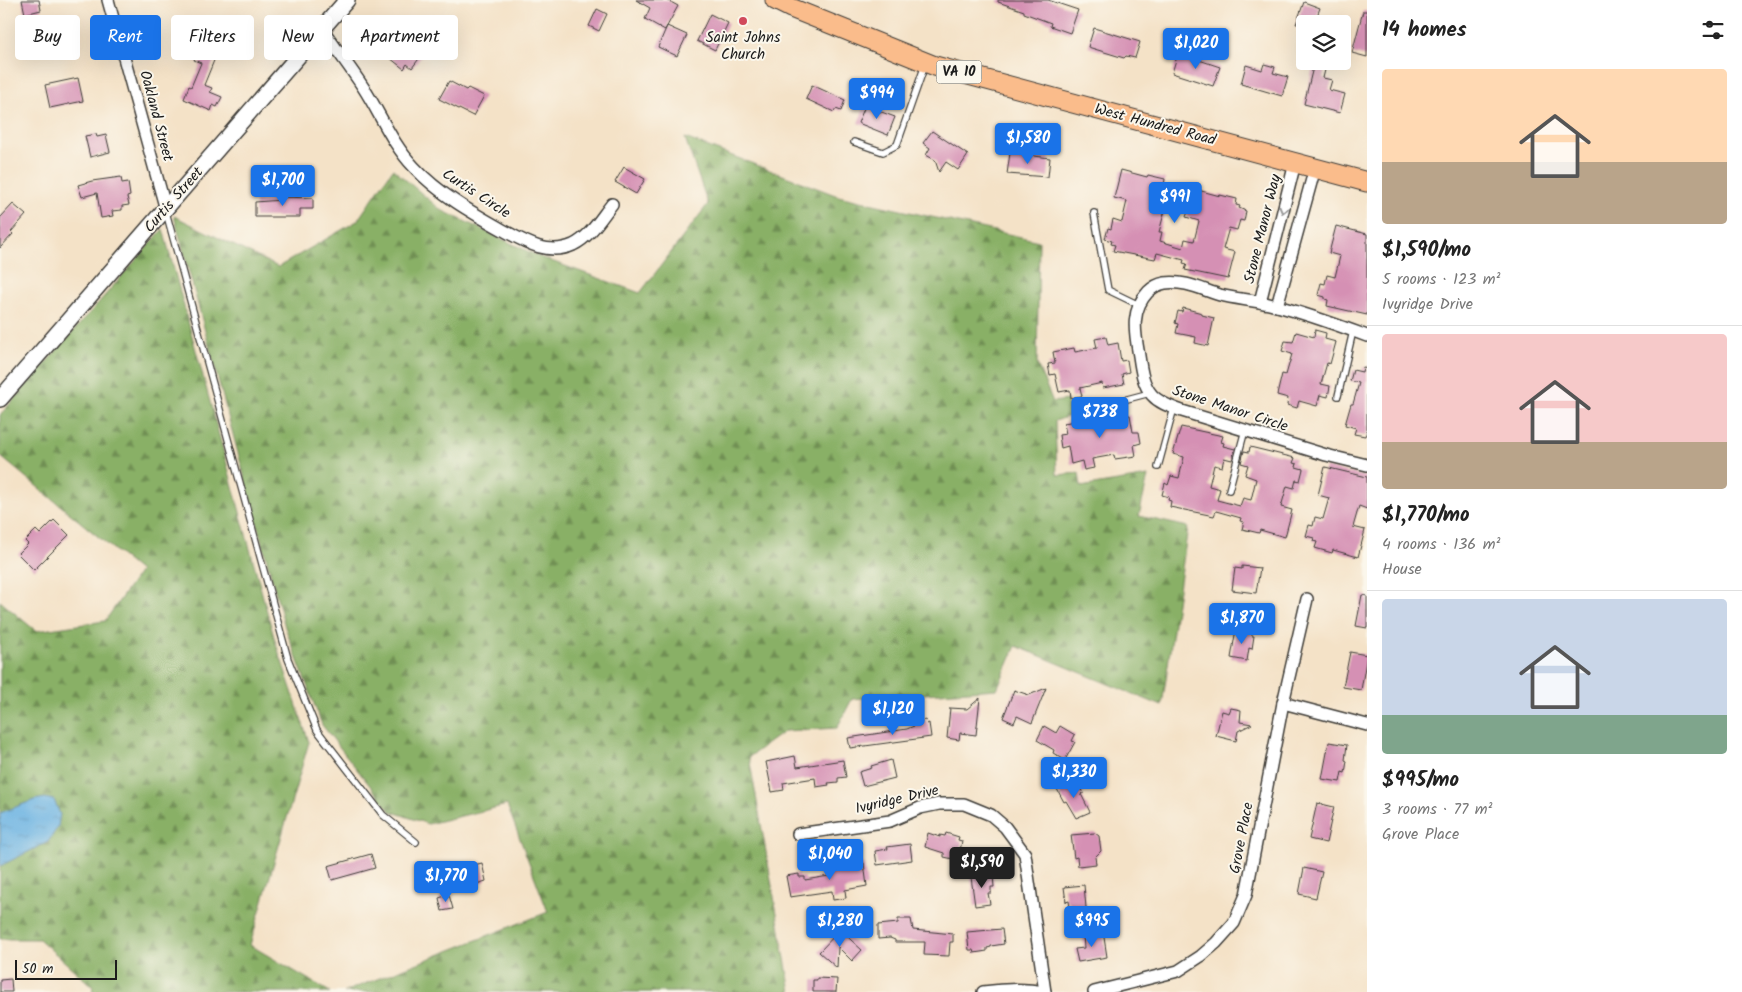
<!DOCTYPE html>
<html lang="en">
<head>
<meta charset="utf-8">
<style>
	:root { --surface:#fff; --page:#f2f2f2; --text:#222; --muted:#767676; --line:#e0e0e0; --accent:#1a73e8 }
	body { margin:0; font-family:Kalam,sans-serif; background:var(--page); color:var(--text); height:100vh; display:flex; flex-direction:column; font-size:19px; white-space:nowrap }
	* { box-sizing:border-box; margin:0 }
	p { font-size:16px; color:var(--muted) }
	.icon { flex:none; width:28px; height:28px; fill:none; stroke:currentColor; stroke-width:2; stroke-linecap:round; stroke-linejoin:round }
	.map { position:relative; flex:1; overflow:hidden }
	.details { display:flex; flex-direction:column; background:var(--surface); width:375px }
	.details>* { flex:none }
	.top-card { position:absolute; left:15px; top:15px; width:475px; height:45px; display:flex; gap:10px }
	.controls { position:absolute; left:1296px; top:15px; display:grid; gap:10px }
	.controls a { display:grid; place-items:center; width:55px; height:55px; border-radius:5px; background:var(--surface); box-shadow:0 5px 20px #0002; font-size:25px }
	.scale { position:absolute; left:15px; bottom:12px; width:102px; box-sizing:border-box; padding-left:5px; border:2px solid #1c1c1c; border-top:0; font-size:14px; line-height:18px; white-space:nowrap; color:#1c1c1c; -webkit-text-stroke:4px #fbf7ec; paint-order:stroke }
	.price { position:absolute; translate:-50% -42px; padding:0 11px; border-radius:5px; background:var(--accent); color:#fff; font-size:16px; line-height:32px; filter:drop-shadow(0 1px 2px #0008) }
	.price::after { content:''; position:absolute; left:50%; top:30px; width:15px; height:11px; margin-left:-8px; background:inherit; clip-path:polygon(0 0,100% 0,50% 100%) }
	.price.selected { background:#222; color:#fff }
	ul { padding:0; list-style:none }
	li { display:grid; align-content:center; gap:10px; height:265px; padding:0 15px }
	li+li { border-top:1px solid var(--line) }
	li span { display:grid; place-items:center; height:155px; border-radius:5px; color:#555 }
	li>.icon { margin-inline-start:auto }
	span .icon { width:90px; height:90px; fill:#fffc; stroke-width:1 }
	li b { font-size:21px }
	h2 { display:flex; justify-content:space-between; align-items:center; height:60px; padding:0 15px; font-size:21px }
	.tag { padding:0 18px; border-radius:5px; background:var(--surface); box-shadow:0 5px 20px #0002; font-size:18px; line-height:45px }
	.tag.selected { background:var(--accent); color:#fff }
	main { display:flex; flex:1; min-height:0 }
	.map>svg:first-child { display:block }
	.forest { fill:url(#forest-firs); stroke:#526641 }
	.water { fill:url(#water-ripples); stroke:#44677f }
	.building { fill:#d590b4; fill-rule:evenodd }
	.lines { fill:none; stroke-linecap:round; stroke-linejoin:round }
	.service-casing { stroke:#3c3a36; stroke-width:8 }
	.minor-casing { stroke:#3c3a36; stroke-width:14 }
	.tertiary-casing { stroke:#3c3a36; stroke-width:18 }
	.primary-casing { stroke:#3c3a36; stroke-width:21 }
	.service { stroke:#fff; stroke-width:5.5 }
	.minor { stroke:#fff; stroke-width:11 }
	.tertiary { stroke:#fff; stroke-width:15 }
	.primary { stroke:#fabc8b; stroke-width:19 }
	.oneway { stroke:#999 }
	.poi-dot { fill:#d1495b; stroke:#fbf7ec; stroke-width:2 }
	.labels { text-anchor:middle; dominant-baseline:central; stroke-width:4; stroke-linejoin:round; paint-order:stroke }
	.shield { fill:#fbf7ec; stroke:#5f5e5a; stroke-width:1 }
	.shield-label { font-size:14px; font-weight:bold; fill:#1c1c1c }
	.poi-label { font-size:15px; fill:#1c1c1c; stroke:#fbf7ec }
	.street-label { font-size:15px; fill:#1c1c1c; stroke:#fbf7ec }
</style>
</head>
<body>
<main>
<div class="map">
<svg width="1367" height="992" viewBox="0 0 1367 992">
	<defs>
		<pattern id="forest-firs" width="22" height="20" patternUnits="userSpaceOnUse" patternTransform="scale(1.25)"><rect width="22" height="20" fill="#89b066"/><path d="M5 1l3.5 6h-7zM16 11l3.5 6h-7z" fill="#6f8e53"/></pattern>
		<pattern id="water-ripples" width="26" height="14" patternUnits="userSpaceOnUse" patternTransform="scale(1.25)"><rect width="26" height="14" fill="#6bb2e2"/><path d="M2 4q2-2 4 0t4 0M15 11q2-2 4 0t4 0" fill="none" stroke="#5c98c1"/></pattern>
	</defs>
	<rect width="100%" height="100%" fill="#fbf7ec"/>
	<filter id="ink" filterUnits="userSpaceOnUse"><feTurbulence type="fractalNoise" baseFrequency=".02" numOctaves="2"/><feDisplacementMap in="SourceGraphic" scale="10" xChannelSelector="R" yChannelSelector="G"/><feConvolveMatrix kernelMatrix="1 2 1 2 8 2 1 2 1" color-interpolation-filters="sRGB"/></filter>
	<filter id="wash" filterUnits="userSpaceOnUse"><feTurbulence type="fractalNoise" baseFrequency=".0096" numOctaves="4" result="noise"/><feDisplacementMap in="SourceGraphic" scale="20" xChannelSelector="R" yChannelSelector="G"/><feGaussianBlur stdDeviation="1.12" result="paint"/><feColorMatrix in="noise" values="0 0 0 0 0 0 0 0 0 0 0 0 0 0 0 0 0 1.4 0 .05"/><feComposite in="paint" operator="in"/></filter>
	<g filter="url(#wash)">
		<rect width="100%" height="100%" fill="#f4e2c7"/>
		<!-- forest -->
		<g class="forest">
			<polygon points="685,138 838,196 1039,241 1037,364 1053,402 1067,400 1070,416 1055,421 1057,475 1079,473 1081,487 1148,476 1139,516 1188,527 1162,706 1016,646 997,689 852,699 837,728 785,731 749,757 791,992 344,992 548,912 507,805 428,824 390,811 322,725 285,627 174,216 278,267 357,221 393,169 441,210 540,257 640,293 708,204"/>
			<polygon points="163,229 275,641 309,742 250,945 330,992 92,992 93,987 39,939 0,939 0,601 36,631 105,621 140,571 0,456 0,415"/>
		</g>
		<!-- water -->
		<polygon class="water" points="45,798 54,800 60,814 58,827 48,842 0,866 0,813 34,800"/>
		<g id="blocks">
			<!-- building -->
			<g class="building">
				<polygon points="22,0 39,0 41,10 25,14"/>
				<polygon points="636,0 667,0 678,6 665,30 645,19 650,8"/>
				<polygon points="998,0 1048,0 1078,10 1070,33 1050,26 1051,23 1024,13 1024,11 998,2"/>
				<polygon points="1304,2 1320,8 1314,24 1296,24"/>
				<polygon points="597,9 607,14 599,31 589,26"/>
				<polygon points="1363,11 1367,11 1367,57 1352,53"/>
				<polygon points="710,14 728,23 715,50 697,41"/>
				<polygon points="667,26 687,35 677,56 658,47"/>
				<polygon points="1094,28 1140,42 1135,58 1126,56 1124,58 1088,47"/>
				<polygon points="405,36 415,43 412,48 421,56 412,68 407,64 404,69 390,58"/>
				<polygon points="200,46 211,50 209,56 215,58 204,85 212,88 210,92 222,97 217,107 213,105 211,111 184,99 189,86 191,87 201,63 194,60"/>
				<polygon points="1178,53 1220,67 1213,86 1172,73"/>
				<polygon points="1314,63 1326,66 1323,78 1332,80 1329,90 1345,94 1340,113 1304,104"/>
				<polygon points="1264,64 1275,67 1273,73 1288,77 1282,96 1241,84 1246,65 1262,70"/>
				<polygon points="78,78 83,101 50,108 45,85"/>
				<polygon points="449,81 466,90 468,88 484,96 473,116 439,99"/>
				<polygon points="812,85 845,100 841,111 836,109 834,112 806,99"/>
				<polygon points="865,106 895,117 888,135 858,123"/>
				<polygon points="932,131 968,155 958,170 946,162 939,172 935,160 926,155 930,148 923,143"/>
				<polygon points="96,134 97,137 106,135 110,152 90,157 85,136"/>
				<polygon points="1020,152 1034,153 1034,156 1050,158 1048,177 1007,174 1010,153"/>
				<polygon points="624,167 645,179 636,194 615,182"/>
				<path d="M1121,170L1147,177L1148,175L1165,179L1164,186L1167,187L1166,189L1192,195L1194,189L1220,196V195L1237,199L1236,205L1240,206L1239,208L1246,211L1244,221L1240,220L1237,230L1229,228L1223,249L1235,252L1228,279L1185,270L1187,264L1183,263L1184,260L1157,253L1155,259L1113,251L1115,245L1111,244L1112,241L1105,239L1108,228L1111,229L1113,219L1122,222L1127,201L1114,198ZM1167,203L1189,209L1186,217L1199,221L1194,241L1185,239L1183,248L1160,241L1162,232H1159Z"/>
				<polygon points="121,177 122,183 128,182 130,196 127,197 129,205 122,206 122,210 112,211 113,216 101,218 97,193 82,197 78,185 92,181"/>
				<polygon points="282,197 313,198 313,209 300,209 300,217 255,217 255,202 282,200"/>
				<polygon points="13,204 26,215 11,232 13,234 0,248 0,218"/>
				<polygon points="1336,226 1367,234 1367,315 1327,306 1328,300 1325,299 1325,297 1318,295 1321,283 1325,284 1327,275 1335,277 1340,256 1329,253"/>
				<polygon points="1183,308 1202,313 1202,315 1214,318 1208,346 1195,343 1196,337 1176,333 1178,324 1175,323 1178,311 1182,312"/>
				<polygon points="1315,330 1326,333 1325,339 1336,342 1330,364 1327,363 1321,384 1330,386 1328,397 1320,395 1317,406 1299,401 1297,408 1287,405 1288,398 1277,395 1282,374 1286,375 1292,354 1282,351 1285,341 1293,342 1296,332 1314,337"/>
				<polygon points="1106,337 1108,345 1118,343 1121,361 1127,360 1129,372 1122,374 1124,384 1103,388 1102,383 1080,388 1082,396 1071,398 1070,390 1059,392 1055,374 1050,375 1048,364 1055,363 1053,352 1074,348 1075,352 1097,348 1095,339"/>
				<polygon points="1363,367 1367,368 1367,431 1365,436 1354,434 1356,428 1345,425 1351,404 1353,404 1359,383 1350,381 1353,370 1362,372"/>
				<polygon points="1117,409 1119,417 1130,415 1133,432 1139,432 1141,443 1134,445 1136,456 1115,459 1114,455 1092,459 1094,468 1084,470 1082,461 1071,464 1068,446 1061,448 1059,435 1066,434 1064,423 1086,419 1087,424 1108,420 1106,411"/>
				<polygon points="1181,427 1223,436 1221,442 1224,443 1223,446 1235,449 1232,460 1224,458 1222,467 1214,465 1209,486 1220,489 1217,500 1240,506 1243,498 1251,500 1256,479 1245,475 1248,465 1241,463 1244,451 1249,452 1250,447 1295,458 1293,463 1297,464 1296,467 1303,469 1300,481 1296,480 1294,488 1287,486 1281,507 1292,510 1285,537 1260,530 1259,533 1242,529 1244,522 1240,521 1241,518 1216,511 1214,516 1170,507 1171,501 1168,500 1169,497 1162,495 1165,483 1168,485 1171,476 1179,478 1184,457 1173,454"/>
				<polygon points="1325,467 1367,477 1367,509 1359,506 1353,527 1365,530 1358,557 1333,550 1332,553 1315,548 1317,542 1313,541 1314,538 1306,536 1309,525 1313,526 1315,517 1323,519 1329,498 1318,495"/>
				<polygon points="54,520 69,535 34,570 18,554 28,544 25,541 36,530 40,534"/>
				<polygon points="1242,566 1260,568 1256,593 1232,590 1235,568 1242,569"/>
				<polygon points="1362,595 1367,596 1367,628 1356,626"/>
				<polygon points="1236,629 1252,632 1252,636 1254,636 1252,649 1249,648 1247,661 1231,658"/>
				<polygon points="1350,652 1367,655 1361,690 1343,687"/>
				<polygon points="1046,688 1032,723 1017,716 1014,723 1003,718 1014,690 1029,695"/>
				<polygon points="980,698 976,735 960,733 959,740 947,738 950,708 967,709"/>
				<polygon points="1231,708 1241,710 1240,722 1252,724 1238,731 1236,741 1216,736 1222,711 1229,713"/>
				<polygon points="926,720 927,724 929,723 931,737 850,748 848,738 907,729 914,726 914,722"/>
				<polygon points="1044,726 1056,733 1060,726 1075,735 1072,741 1075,742 1065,760 1053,753 1054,750 1037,740"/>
				<polygon points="1329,742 1347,745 1345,760 1347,761 1345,773 1342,772 1340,782 1322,779"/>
				<polygon points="795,756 797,767 843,760 846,777 838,778 838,782 828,783 829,785 816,787 815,778 783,783 784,790 772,792 766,762"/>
				<polygon points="891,760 895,778 863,786 859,772 872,768 871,766"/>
				<polygon points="1075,781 1077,781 1084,793 1081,794 1090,812 1076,818 1066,801 1064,802 1057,789"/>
				<polygon points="1317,803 1334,807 1326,843 1309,839"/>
				<polygon points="928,833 940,837 940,835 945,836 946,833 959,837 958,840 962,841 958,860 944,857 944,853 925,847"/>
				<polygon points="1095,833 1099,836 1101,851 1095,857 1096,864 1078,866 1077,857 1074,858 1071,835"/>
				<polygon points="910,844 912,860 877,865 875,851 888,849 887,847"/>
				<polygon points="371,854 375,868 332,880 328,866"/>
				<polygon points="841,862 841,866 864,863 867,886 845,890 846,898 833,900 832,891 790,897 786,876 799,874 799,877 805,877 805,880 829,876 827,864"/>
				<polygon points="482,863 486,881 470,886 465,867"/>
				<polygon points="1304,868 1322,872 1316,898 1299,894"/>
				<polygon points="993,875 994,887 991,887 991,893 988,893 990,904 975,906 971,877"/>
				<polygon points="1084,885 1087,919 1072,921 1069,901 1066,902 1064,887"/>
				<polygon points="449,895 453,909 442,911 439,898"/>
				<polygon points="898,919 911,919 913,930 953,934 953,942 950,942 949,956 924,955 925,942 895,942 895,940 890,938 878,939 878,925 898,923"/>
				<polygon points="1002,929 1004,944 991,946 991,947 987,948 987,951 974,953 973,950 969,950 967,932"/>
				<polygon points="840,930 862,950 852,961 838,947 837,968 819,952"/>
				<polygon points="1103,931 1107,957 1078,962 1075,949 1084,948 1083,935"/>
				<polygon points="817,978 837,979 836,992 813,992 813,980 817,980"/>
				<polygon points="11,979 12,992 0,992 0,980"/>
			</g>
		</g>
	</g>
	<g filter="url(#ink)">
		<use href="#blocks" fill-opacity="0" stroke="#3c3a36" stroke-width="1"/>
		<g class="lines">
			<defs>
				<g id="service">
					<polyline points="854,142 883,152 897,145 925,65"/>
					<polyline points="166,212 288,659 317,730 383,815 416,842"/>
					<polyline points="1094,213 1108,290 1139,305"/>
					<polyline points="1338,396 1353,331"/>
					<polyline points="1093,408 1150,393"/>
					<polyline points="1158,467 1174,408"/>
					<polyline points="1229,490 1245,430"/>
				</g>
				<g id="minor">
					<polyline points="108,0 166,210"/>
					<path d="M322,28C335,48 350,67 363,87C380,113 392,144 414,167C439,194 471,212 503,230C525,242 548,256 573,245C590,237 601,218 612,204"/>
					<polyline points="1260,302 1295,163"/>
					<polyline points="1277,306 1315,168"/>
					<path d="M1367,336C1335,324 1302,312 1269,304C1253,300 1236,299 1220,295C1203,290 1184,280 1165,283C1159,284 1152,288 1148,292C1130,311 1135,333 1139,356C1141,370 1143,385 1152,395C1160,404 1172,407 1182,411L1326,455L1367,465"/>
					<polyline points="1283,703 1367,725"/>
					<polyline points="798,834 890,821 920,808 939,804 964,804 991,815 1005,827 1025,854 1045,992"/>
					<path d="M983,992C1004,989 1024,988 1045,992"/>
					<polyline points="1094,992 1178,971 1201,956 1216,943 1234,923 1246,895 1283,703 1307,599"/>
				</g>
				<polyline id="tertiary" points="0,399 347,0"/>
				<polyline id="primary" points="775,0 791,8 935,66 1367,182"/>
			</defs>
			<!-- service casing -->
			<use href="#service" class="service-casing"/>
			<!-- minor casing -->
			<use href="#minor" class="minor-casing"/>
			<!-- tertiary casing -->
			<use href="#tertiary" class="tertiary-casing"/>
			<!-- primary casing -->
			<use href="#primary" class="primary-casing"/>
			<!-- service -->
			<use href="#service" class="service"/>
			<!-- minor -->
			<use href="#minor" class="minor"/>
			<!-- tertiary -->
			<use href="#tertiary" class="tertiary"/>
			<!-- primary -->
			<use href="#primary" class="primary"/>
		</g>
		<!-- one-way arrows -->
		<defs><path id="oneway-chevron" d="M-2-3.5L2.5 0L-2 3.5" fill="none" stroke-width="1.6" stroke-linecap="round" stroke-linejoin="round" transform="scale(1.25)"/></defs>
		<use class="oneway" href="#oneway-chevron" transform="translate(1283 210) rotate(104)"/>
	</g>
	<!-- markers -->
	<circle class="poi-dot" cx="743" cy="21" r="5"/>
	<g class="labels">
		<!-- shield labels -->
		<rect class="shield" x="936.5" y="60.5" width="45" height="23" rx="4"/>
		<g class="shield-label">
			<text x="959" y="72">VA 10</text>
		</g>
		<!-- poi labels -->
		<g class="poi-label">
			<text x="743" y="38">Saint Johns<tspan x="743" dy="17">Church</tspan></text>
		</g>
		<!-- street labels -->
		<g class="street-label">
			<text transform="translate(156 116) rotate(75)">Oakland Street</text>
			<text transform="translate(1155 125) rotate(15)">West Hundred Road</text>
			<text transform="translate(476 194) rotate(33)">Curtis Circle</text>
			<text transform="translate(174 200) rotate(-49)">Curtis Street</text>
			<text transform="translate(1263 229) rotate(-76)">Stone Manor Way</text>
			<text transform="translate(1230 409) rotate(18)">Stone Manor Circle</text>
			<text transform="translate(897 800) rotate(-13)">Ivyridge Drive</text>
			<text transform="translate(1242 838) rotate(-79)">Grove Place</text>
		</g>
	</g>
</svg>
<div class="controls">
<a><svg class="icon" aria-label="layers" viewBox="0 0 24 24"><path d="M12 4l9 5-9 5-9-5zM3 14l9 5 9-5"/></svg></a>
</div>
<div class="scale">50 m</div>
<b class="price" style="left:1196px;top:70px">$1,020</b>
<b class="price" style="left:877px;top:120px">$994</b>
<b class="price" style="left:1028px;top:165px">$1,580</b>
<b class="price" style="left:283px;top:207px">$1,700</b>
<b class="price" style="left:1175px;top:224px">$991</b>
<b class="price" style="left:1100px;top:439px">$738</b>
<b class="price" style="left:1242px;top:645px">$1,870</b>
<b class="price" style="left:893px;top:736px">$1,120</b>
<b class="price" style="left:1074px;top:799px">$1,330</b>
<b class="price" style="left:830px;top:881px">$1,040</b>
<b class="price selected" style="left:982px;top:889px">$1,590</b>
<b class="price" style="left:446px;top:903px">$1,770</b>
<b class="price" style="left:840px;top:948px">$1,280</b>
<b class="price" style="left:1092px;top:948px">$995</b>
<div class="top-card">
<a class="tag">Buy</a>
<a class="tag selected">Rent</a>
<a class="tag">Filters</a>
<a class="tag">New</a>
<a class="tag">Apartment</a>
</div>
</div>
<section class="details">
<h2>14 homes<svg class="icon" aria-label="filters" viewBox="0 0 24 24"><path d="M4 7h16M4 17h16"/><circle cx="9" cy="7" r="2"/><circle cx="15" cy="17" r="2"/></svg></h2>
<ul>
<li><span style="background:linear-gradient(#ffd9b3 60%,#b9a48a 0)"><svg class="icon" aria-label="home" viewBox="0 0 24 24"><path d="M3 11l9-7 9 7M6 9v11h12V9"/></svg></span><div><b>$1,590/mo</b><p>5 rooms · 123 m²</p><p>Ivyridge Drive</p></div></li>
<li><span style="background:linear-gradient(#f6c9c9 70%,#b9a48a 0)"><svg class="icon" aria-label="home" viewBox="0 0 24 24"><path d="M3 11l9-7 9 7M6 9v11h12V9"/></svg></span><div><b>$1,770/mo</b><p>4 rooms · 136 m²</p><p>House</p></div></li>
<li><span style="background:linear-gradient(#c9d6e8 75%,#7fa58c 0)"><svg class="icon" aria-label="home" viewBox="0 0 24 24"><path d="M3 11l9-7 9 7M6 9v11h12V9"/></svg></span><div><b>$995/mo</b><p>3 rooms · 77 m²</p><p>Grove Place</p></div></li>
</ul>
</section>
</main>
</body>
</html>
